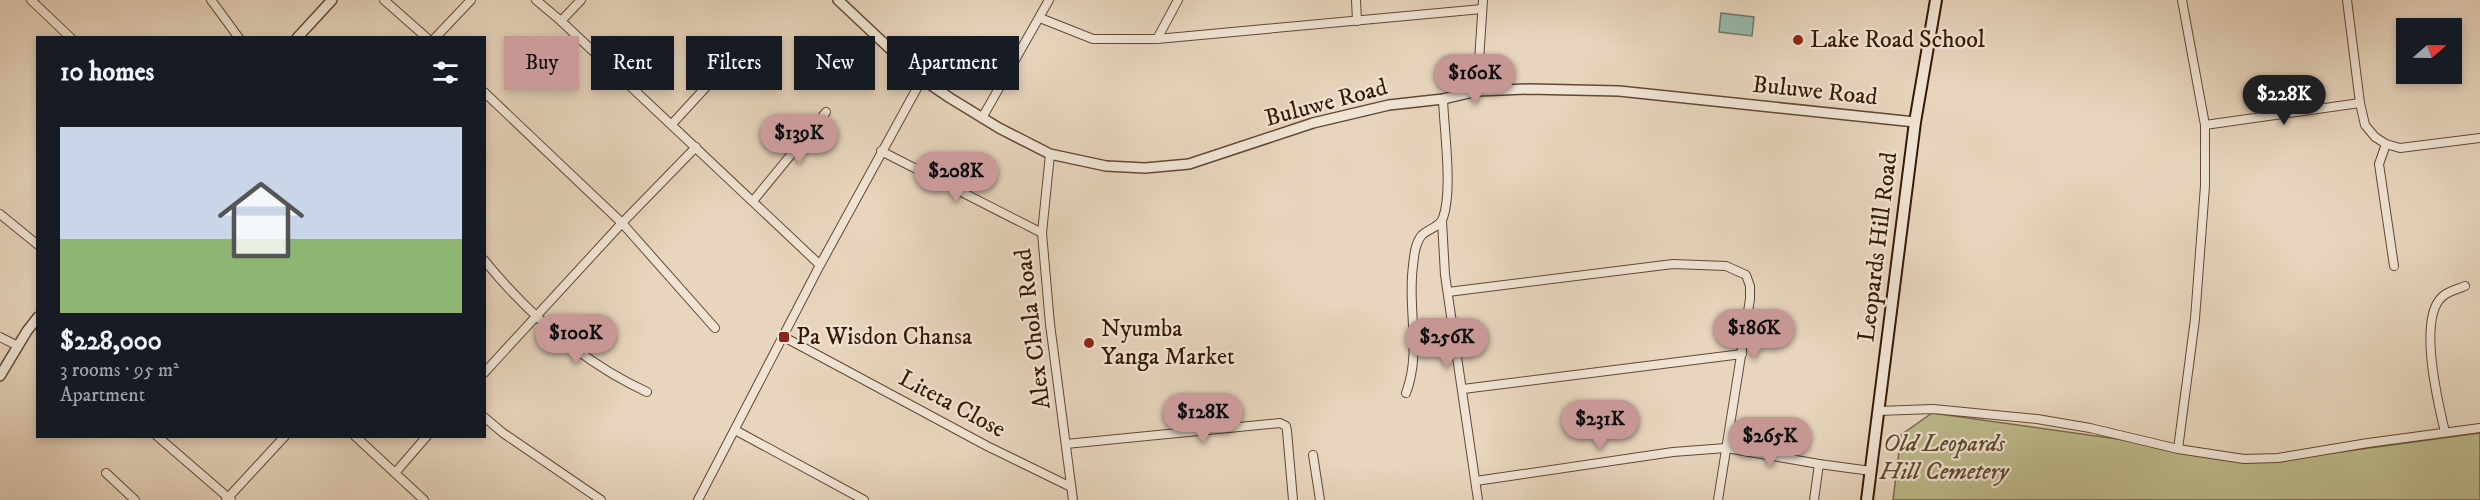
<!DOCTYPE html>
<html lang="en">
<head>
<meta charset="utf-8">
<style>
	:root { --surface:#171b24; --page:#20242c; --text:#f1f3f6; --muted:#9ea1a6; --line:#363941; --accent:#c59692 }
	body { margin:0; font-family:"IM FELL DW Pica",serif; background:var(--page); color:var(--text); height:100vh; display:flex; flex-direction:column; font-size:22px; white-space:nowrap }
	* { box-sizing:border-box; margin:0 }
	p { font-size:20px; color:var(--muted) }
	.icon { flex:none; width:33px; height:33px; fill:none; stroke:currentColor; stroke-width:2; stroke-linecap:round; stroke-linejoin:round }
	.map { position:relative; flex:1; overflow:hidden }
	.side { position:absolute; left:36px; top:36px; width:450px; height:402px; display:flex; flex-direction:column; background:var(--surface); border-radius:0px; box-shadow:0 3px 9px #0003 }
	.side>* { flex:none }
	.banner { position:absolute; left:504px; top:36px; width:570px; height:54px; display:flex; gap:12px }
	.needle { width:39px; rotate:70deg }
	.controls { position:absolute; left:2396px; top:18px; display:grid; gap:12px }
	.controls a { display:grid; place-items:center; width:66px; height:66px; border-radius:0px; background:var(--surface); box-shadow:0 3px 9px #0003; font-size:30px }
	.price { position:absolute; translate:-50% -51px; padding:0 14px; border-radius:21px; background:var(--accent); color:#111; font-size:20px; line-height:39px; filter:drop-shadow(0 2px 3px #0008) }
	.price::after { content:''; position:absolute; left:50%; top:36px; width:18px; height:14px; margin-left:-9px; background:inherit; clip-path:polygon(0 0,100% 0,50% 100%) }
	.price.on { background:#222; color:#fff }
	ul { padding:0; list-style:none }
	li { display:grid; align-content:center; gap:12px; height:318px; padding:0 24px }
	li+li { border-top:2px solid var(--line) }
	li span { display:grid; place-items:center; height:186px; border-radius:0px; color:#555 }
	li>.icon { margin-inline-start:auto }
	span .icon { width:108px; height:108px; fill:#fffc; stroke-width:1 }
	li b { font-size:26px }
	h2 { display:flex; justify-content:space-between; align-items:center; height:72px; padding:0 24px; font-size:26px }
	.tag { padding:0 21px; border-radius:0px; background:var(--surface); box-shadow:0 3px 9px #0003; font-size:21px; line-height:54px }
	.tag.on { background:var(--accent); color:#111 }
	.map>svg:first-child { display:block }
	.green { fill:#bdbb8c; stroke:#7a6a48; stroke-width:1.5 }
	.water { fill:#98b9ac; stroke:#727969; stroke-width:1.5 }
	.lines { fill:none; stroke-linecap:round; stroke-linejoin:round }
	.minor-casing { stroke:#644732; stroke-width:10 }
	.tertiary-casing { stroke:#644732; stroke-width:12 }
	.secondary-casing { stroke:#381804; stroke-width:14 }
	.minor { stroke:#efe4d4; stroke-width:8 }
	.tertiary { stroke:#efe4d4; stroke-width:9 }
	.secondary { stroke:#efe4d4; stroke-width:10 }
	.poi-dot { fill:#8f2418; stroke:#efe4d4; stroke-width:2 }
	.labels { text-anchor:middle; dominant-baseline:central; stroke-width:4.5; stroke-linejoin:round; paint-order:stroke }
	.poi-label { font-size:24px; fill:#381804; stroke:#efe4d4; text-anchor:start }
	.street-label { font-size:24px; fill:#381804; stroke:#efe4d4 }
	.park-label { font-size:24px; font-style:italic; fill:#60492d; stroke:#efe4d4 }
</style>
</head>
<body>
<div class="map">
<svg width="2480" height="500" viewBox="0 0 2480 500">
	<rect width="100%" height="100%" fill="#e7d5bd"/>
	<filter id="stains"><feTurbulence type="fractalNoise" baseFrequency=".00333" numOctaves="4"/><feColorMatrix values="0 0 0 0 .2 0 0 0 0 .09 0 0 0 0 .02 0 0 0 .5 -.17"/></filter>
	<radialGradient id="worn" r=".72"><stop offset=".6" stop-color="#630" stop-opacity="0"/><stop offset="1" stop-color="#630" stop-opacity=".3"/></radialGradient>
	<!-- green -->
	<polygon class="green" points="1932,413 2273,461 2480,433 2480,500 1893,500 1901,435"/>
	<!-- water -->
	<polygon class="water" points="1721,13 1754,17 1752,36 1719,32"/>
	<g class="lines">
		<defs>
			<g id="minor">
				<polyline points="31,0 71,38"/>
				<polyline points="211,0 239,38"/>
				<polyline points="384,0 427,38"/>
				<polyline points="536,0 561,21 820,265"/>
				<polyline points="1356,0 1357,21"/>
				<polyline points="2347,0 2360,103 2365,125 2375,137 2386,144 2400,148 2480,138"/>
				<polyline points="1040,18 1093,39 1157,39 1482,9"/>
				<polyline points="561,21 581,0"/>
				<polyline points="435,38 471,0"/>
				<polyline points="1157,39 1178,0"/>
				<polyline points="1477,91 1483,0"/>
				<polyline points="484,92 622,223 715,328"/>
				<polyline points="982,118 1049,0"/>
				<polyline points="672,124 729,62"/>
				<polyline points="2205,125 2360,103"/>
				<polyline points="2386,144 2379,164 2394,266"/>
				<polyline points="881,151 1042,233"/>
				<polyline points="1050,154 1042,233 1050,324 1073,500"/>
				<polyline points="753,201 826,112"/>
				<polyline points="0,214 38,245"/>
				<polyline points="1442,221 1445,275 1478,500"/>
				<path d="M484,260C529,315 582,362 647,392"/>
				<polyline points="1448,292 1673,264 1726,266 1746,275 1750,286 1750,299 1718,500"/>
				<polyline points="0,337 18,346"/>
				<polyline points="784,337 987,446 1071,487"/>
				<polyline points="484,373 622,223 696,147"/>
				<polyline points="1463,389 1742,354"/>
				<path d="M1406,393C1422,351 1407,308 1413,266C1414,256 1415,243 1422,235C1428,229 1440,227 1443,218C1453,190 1444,130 1443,99"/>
				<polyline points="1878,411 1933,409 2037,419 2090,428 2178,449 2244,459 2278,458 2368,443 2480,428"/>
				<polyline points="484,417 503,433 601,500"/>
				<polyline points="735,430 864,500"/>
				<path d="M2445,432C2438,403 2417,317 2443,296C2449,291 2458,289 2465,286"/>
				<polyline points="157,436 231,500"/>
				<polyline points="355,436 424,500"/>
				<polyline points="1066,444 1280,423 1286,426 1287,431 1293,500"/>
				<polyline points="2178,449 2195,319 2205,186 2205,125 2182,0"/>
				<polyline points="1313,455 1320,500"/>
				<polyline points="106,473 135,500"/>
				<polyline points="395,473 427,436"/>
				<polyline points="1476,481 1673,452 1726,448 1819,464 1871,471"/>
				<polyline points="226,500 285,436"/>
				<polyline points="698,500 820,265 922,79"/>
				<polyline points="1814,500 1819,464"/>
			</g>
			<g id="tertiary">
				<polyline points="838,0 922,79 950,98 999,128 1050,154 1106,166 1145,168 1189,164 1313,123 1389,105 1443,99 1477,91 1529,89 1619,91 1915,122"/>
				<polyline points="297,38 332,0"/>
				<polyline points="0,376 27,331 38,317"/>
			</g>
			<polyline id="secondary" points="1867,500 1915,122 1936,0"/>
		</defs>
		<!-- minor casing -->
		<use href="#minor" class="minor-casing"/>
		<!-- tertiary casing -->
		<use href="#tertiary" class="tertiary-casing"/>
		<!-- secondary casing -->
		<use href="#secondary" class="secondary-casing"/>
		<!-- minor -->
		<use href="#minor" class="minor"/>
		<!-- tertiary -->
		<use href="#tertiary" class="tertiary"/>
		<!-- secondary -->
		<use href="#secondary" class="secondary"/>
	</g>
	<!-- markers -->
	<g class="poi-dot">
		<circle cx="1798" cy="40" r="6"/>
		<rect x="778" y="331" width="12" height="12" rx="3"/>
		<circle cx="1089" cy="343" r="6"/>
	</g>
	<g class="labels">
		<!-- poi labels -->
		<g class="poi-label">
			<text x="1810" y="40">Lake Road School</text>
			<text x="1101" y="329">Nyumba<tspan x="1101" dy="28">Yanga Market</tspan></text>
			<text x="796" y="337">Pa Wisdon Chansa</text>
		</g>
		<!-- street labels -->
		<g class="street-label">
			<text transform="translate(1815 91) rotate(6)">Buluwe Road</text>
			<text transform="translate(1326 103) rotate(-15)">Buluwe Road</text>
			<text transform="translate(1878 247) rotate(-83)">Leopards Hill Road</text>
			<text transform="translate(1033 329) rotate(-97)">Alex Chola Road</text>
			<text transform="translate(952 404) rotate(28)">Liteta Close</text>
		</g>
		<!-- park labels -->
		<g class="park-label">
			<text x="1944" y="444">Old Leopards<tspan x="1944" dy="28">Hill Cemetery</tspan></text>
		</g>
	</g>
	<rect width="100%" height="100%" filter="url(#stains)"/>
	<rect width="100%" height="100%" fill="url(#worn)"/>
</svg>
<div class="controls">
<a><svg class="needle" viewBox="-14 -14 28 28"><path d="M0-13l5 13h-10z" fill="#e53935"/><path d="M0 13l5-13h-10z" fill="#9ea1a6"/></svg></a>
</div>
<b class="price" style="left:1475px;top:105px">$160K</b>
<b class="price on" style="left:2284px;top:126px">$228K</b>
<b class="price" style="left:799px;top:165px">$139K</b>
<b class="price" style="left:956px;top:203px">$208K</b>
<b class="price" style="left:1754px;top:360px">$186K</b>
<b class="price" style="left:576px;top:365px">$100K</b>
<b class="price" style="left:1447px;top:369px">$256K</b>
<b class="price" style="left:1203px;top:444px">$128K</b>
<b class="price" style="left:1600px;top:451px">$231K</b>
<b class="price" style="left:1770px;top:468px">$265K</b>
<div class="banner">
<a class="tag on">Buy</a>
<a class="tag">Rent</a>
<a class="tag">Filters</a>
<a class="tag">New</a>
<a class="tag">Apartment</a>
</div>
<section class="side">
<h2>10 homes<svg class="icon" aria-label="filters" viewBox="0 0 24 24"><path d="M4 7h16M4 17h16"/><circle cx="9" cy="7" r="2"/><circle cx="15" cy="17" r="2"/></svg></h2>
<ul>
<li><span style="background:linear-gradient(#c9d6e8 60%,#8fb573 0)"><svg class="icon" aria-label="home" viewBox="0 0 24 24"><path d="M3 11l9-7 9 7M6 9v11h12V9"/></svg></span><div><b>$228,000</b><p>3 rooms · 95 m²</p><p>Apartment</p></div></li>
</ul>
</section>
</div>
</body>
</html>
